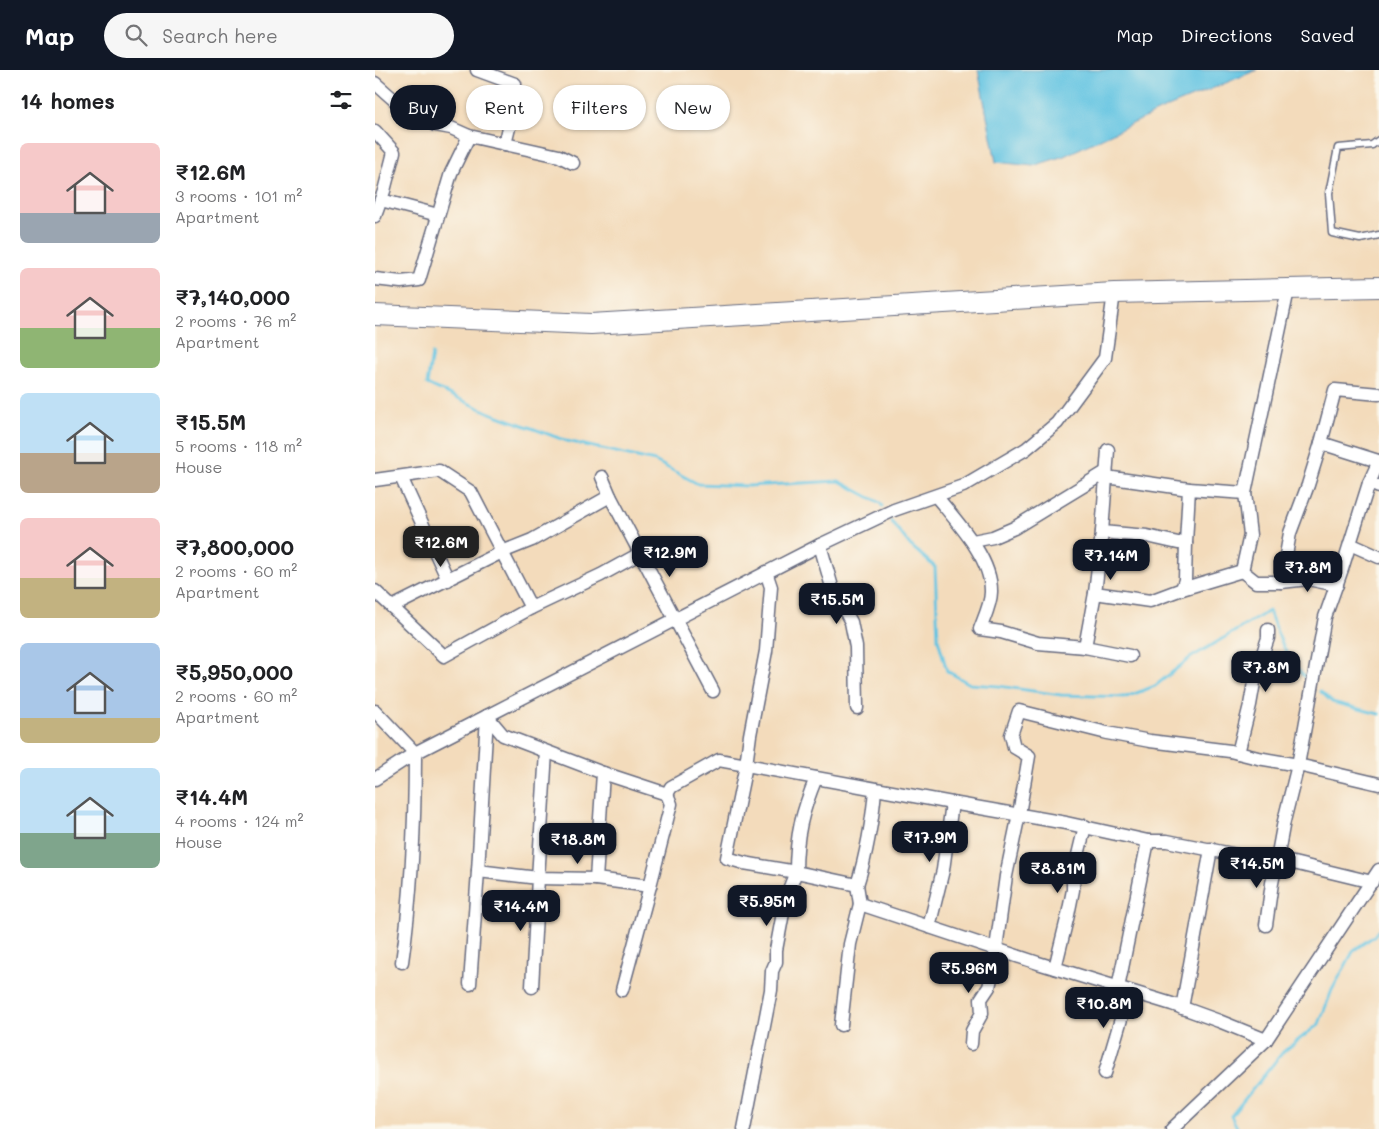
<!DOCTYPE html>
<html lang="en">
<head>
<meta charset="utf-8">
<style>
	:root { --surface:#fff; --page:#f6f6f6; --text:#202124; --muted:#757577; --accent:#111827 }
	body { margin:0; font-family:Mali,sans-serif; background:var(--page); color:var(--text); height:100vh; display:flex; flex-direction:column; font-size:19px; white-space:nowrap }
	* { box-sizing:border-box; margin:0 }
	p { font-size:16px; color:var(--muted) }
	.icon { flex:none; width:28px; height:28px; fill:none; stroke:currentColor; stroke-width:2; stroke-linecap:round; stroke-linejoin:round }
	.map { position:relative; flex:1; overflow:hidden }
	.drawer { display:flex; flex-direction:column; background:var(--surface); width:375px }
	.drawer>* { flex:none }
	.top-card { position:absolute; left:15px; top:15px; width:475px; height:45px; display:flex; gap:10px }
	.price { position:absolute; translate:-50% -42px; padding:0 11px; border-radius:10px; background:var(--accent); color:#fff; font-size:16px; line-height:32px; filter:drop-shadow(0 1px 2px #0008) }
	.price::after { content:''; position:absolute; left:50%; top:30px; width:15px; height:11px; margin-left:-8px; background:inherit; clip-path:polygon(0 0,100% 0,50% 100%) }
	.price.on { background:#222; color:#fff }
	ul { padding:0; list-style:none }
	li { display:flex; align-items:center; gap:15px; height:125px; padding:0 20px }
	li span { display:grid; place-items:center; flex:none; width:140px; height:100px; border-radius:8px; color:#555 }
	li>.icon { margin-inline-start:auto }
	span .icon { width:60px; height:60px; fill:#fffc; stroke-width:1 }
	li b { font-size:21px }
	h2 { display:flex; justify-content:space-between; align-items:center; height:60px; padding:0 20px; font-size:21px }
	.tag { padding:0 18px; border-radius:22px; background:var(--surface); box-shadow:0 1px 4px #0004; font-size:18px; line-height:45px }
	.tag.on { background:var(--accent); color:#fff }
	header { display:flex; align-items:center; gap:30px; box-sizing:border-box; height:70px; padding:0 25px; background:var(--accent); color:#fff }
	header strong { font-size:24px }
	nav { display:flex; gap:28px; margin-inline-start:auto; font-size:18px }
	.search { width:350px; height:45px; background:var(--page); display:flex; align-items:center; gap:12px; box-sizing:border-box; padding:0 18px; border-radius:28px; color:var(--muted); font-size:19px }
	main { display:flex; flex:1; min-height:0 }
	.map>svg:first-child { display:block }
	.water { fill:#63c4e2; stroke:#3f7aa0 }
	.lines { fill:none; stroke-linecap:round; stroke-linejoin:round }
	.stream { stroke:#63c4e2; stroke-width:3 }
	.service-casing { stroke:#676b7f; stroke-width:9 }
	.minor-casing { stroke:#676b7f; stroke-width:15 }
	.trunk-casing { stroke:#676b7f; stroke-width:22 }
	.service { stroke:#fff; stroke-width:6 }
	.minor { stroke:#fff; stroke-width:12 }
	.trunk { stroke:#fff; stroke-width:20 }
</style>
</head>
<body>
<header>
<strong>Map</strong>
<div class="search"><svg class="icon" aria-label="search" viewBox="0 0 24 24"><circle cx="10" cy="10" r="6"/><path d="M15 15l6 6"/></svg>Search here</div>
<nav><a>Map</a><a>Directions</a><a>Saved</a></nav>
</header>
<main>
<section class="drawer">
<h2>14 homes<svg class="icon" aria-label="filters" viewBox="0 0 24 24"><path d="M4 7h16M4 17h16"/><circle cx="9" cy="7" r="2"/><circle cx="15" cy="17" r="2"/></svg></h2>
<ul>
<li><span style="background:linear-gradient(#f6c9c9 70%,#9aa5b1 0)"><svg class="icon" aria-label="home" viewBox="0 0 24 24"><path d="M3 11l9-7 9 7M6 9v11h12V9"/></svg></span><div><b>₹12.6M</b><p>3 rooms · 101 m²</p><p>Apartment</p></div></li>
<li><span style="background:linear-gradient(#f6c9c9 60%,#8fb573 0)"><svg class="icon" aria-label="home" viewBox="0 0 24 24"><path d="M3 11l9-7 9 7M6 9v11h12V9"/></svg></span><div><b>₹7,140,000</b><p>2 rooms · 76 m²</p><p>Apartment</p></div></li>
<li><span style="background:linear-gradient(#bfe0f5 60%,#b9a48a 0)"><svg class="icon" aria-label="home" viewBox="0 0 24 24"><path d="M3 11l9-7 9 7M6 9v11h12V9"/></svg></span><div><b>₹15.5M</b><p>5 rooms · 118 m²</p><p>House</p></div></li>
<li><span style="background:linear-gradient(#f6c9c9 60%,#c2b280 0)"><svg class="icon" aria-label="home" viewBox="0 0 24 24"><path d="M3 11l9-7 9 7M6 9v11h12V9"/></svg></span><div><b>₹7,800,000</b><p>2 rooms · 60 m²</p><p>Apartment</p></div></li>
<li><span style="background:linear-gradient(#a9c7e8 75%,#c2b280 0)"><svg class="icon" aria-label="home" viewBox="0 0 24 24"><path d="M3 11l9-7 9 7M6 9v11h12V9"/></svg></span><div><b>₹5,950,000</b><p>2 rooms · 60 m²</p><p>Apartment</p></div></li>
<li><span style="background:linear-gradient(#bfe0f5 65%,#7fa58c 0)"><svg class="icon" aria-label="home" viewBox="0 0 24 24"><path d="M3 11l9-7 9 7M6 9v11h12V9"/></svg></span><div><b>₹14.4M</b><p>4 rooms · 124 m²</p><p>House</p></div></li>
</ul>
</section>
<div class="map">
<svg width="1004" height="1059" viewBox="0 0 1004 1059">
	<rect width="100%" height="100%" fill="#fbf7ec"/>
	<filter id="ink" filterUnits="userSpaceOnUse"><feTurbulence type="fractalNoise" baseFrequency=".02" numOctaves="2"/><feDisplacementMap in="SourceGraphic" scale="10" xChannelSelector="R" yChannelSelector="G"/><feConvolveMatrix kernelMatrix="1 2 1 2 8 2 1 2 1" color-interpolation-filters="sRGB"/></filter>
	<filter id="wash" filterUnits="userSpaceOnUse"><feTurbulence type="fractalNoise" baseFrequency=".0096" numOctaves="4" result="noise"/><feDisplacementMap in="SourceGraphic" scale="20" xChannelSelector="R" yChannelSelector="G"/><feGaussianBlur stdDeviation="1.12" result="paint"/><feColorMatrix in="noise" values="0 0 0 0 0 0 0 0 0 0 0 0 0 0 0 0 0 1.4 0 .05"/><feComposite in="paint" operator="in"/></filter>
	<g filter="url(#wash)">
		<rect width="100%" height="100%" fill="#f3dbbb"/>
		<!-- water -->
		<polygon class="water" points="603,0 882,0 793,37 689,86 658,96 621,92"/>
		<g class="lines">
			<!-- stream -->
			<g class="stream">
				<polyline points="57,284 52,314 115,343 192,371 280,391 323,414 373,416 464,411 505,433 507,436"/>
				<path d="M516,451L535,475L560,497L563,569L572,601L595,614L623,616L686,625L751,627L780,616L815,588L894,541C903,564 911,590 931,608"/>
				<polyline points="945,621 957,632 1004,644"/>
				<polyline points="863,1059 856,1046 908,982 944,954 957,920 979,880 999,866 1004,859"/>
			</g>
		</g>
	</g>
	<g filter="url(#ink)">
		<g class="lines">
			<defs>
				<polyline id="service" points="1004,70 997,75 963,78 954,123 957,163 985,169 1004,165"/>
				<g id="minor">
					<polyline points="102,0 140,14 140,34 130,74"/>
					<polyline points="0,13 26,36 44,44 60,55 76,58 94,66"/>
					<polyline points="0,61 19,82 9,121 0,146"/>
					<polyline points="6,130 63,145"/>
					<polyline points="0,209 26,212 44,210 76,103 94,66 184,86 198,93"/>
					<polyline points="913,220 870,423 875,465 867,501 881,512 906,512 915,463 933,415 946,373"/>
					<polyline points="739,223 730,288 682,353 651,379 588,416 519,440 445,475 112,646 128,665 228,703 292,724 296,717 344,690 577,733 691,753 773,771 792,771 867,786 902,789 897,813 891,855"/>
					<polyline points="733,380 727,462 720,523 775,531 807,519 867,501"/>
					<polyline points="1003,391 946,373 960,320 1004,324"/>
					<polyline points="1004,391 994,413 1004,417"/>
					<polyline points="26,407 73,510"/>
					<polyline points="227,407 235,426 338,621"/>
					<polyline points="731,407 814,419 811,473"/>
					<polyline points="0,410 64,401 96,422 156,538"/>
					<polyline points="994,413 967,499 950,547 923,695 1004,714"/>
					<polyline points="814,419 870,423"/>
					<path d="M561,426C581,451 617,488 616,522C616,534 609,548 605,559L626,562L663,573L710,577"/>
					<polyline points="727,462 772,466 803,473 811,473 810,510 807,519"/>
					<polyline points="598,471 618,467 639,458 731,402"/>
					<polyline points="975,474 1004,487"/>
					<polyline points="445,475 457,517 476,552 481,577 482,638"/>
					<polyline points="906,512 933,509 962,515"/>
					<polyline points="0,521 69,586 156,538 226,505 266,483"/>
					<polyline points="720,523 710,577 755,586"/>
					<polyline points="17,537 127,482 157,470 235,426"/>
					<path d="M0,641L40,683C40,754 37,823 27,892"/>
					<polyline points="112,646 103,801 163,808 157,917"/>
					<polyline points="171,682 163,808 221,809 275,816 296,734 292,724"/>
					<polyline points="863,683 875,635 880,607 893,568 893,560"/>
					<path d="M441,708C427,742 421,765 421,802L482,815L485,834L663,893L797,934L844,951L891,970"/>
					<polyline points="0,709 40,683 112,646"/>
					<polyline points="221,809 228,703"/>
					<path d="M482,815C491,787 498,748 500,719"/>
					<polyline points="554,857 568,800 577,733"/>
					<polyline points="680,898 693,845 698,820 698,806 710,756"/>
					<polyline points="95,914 103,801"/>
					<polyline points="743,918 773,771"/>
					<polyline points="247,920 275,816"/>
					<polyline points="807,938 836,779"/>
					<polyline points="466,955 475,874 485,834"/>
					<polyline points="596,974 597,961 607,943 606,929 614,917 618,900 631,806 644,744 654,686 639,677 636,665 644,641 732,663 775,671 855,681 883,688 923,695 909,751 902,789 997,812"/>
					<polyline points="730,1003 754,922"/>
					<polyline points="369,1059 396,920 397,901 401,892 401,880 411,827 421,802 369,793 352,788 371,695 375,665 391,581 396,517 391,502"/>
					<polyline points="797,1059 891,970 1004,800"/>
				</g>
				<polyline id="trunk" points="0,245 216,254 739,223 1004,217"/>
			</defs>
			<!-- service casing -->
			<use href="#service" class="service-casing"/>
			<!-- minor casing -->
			<use href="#minor" class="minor-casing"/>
			<!-- trunk casing -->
			<use href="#trunk" class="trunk-casing"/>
			<!-- service -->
			<use href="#service" class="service"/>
			<!-- minor -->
			<use href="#minor" class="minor"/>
			<!-- trunk -->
			<use href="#trunk" class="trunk"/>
		</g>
	</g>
</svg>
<b class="price on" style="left:66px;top:498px">₹12.6M</b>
<b class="price" style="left:295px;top:508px">₹12.9M</b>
<b class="price" style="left:736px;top:511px">₹7.14M</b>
<b class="price" style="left:933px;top:523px">₹7.8M</b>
<b class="price" style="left:462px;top:555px">₹15.5M</b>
<b class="price" style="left:891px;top:623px">₹7.8M</b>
<b class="price" style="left:555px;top:793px">₹17.9M</b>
<b class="price" style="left:203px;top:795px">₹18.8M</b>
<b class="price" style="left:882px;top:819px">₹14.5M</b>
<b class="price" style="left:683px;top:824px">₹8.81M</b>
<b class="price" style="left:392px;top:857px">₹5.95M</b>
<b class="price" style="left:146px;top:862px">₹14.4M</b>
<b class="price" style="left:594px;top:924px">₹5.96M</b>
<b class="price" style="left:729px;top:959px">₹10.8M</b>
<div class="top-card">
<a class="tag on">Buy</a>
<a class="tag">Rent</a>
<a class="tag">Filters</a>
<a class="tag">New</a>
</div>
</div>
</main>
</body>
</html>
